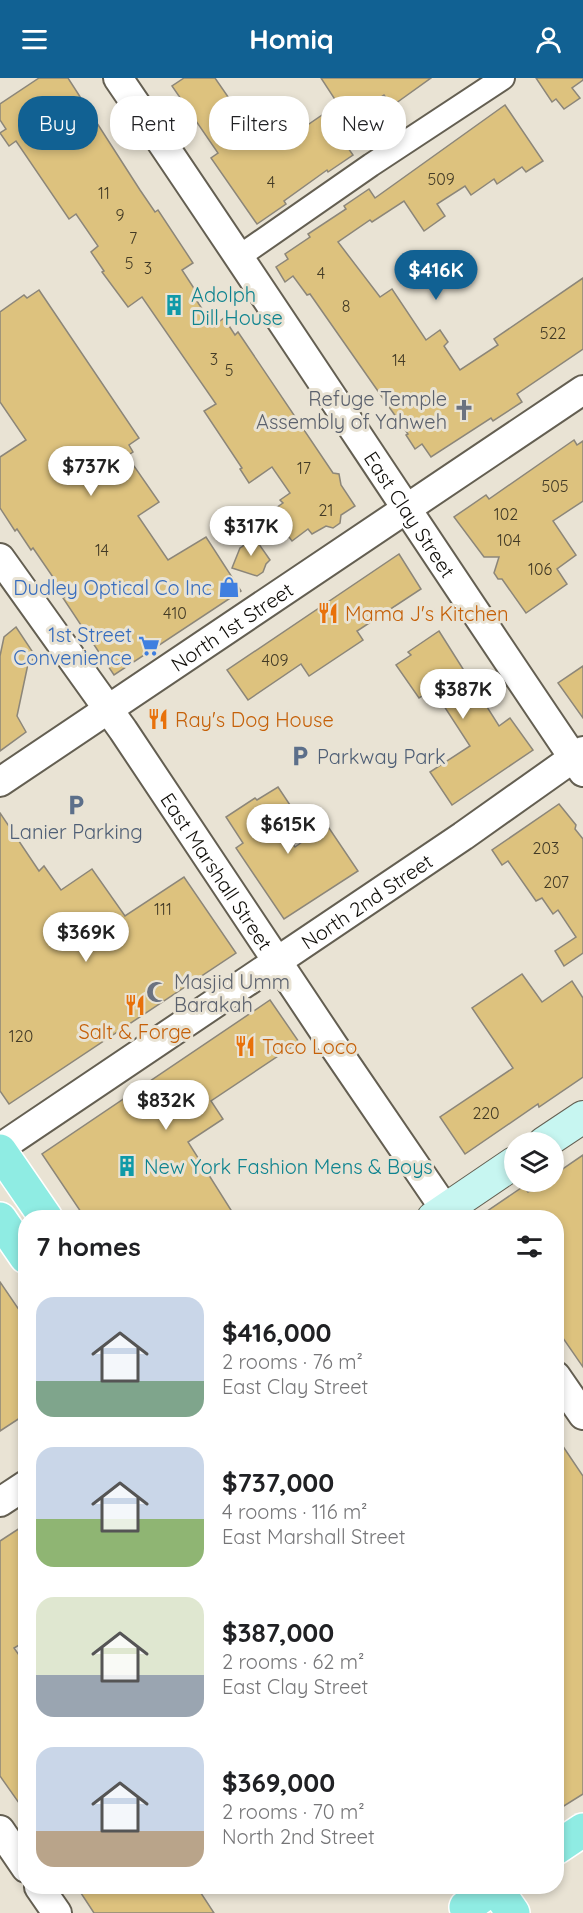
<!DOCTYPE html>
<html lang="en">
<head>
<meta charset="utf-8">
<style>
	:root { --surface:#fff; --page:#f6f6f6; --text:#202124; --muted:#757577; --accent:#116193 }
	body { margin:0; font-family:Quicksand,sans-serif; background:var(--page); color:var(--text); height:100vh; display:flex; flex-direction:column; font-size:22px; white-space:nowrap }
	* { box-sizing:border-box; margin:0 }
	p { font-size:20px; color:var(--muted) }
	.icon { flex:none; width:33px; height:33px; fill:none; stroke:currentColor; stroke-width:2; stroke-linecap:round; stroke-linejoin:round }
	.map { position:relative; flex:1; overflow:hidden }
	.side { position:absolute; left:18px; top:1132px; width:546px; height:684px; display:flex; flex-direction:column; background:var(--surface); border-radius:24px; box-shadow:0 3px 9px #0003 }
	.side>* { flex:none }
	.guide { position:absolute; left:18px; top:18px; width:548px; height:54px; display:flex; gap:12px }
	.controls { position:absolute; left:504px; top:1054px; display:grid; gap:12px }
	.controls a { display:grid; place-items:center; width:60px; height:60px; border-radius:50%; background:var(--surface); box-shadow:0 3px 9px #0003; font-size:30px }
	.price { position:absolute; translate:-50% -51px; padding:0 14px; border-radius:21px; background:#fff; color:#222; font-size:20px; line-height:39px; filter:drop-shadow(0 2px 3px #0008) }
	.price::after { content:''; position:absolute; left:50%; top:36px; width:18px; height:14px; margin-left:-9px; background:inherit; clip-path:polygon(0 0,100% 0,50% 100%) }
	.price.active { background:var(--accent); color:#fff }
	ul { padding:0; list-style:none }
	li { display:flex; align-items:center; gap:18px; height:150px; padding:0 18px }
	li span { display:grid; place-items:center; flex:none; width:168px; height:120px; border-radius:18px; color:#555 }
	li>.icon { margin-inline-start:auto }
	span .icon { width:72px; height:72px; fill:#fffc; stroke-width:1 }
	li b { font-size:26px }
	h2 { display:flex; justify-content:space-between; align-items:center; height:72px; padding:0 18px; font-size:26px }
	.chip { padding:0 21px; border-radius:24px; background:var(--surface); box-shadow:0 3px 9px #0003; font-size:21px; line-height:54px }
	.chip.active { background:var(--accent); color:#fff }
	header { display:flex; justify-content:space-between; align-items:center; height:78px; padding:0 18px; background:var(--accent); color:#fff; font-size:27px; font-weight:800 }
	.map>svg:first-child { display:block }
	.building { fill:#ddc27e; stroke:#8c8679; stroke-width:1.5 }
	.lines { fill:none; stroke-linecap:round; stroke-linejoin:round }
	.minor-casing { stroke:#645f52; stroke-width:26 }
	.tertiary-casing { stroke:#645f52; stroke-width:32 }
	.secondary-casing { stroke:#645f52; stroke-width:34 }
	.primary-casing { stroke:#fff; stroke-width:36 }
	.minor { stroke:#fff; stroke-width:22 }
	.tertiary { stroke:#fff; stroke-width:28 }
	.secondary { stroke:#c7f6f1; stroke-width:32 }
	.primary { stroke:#8fece3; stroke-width:33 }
	.labels { text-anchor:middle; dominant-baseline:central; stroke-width:6; stroke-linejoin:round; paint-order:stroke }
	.number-label { font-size:16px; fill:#423a26 }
	.culture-label { font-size:20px; fill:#0d838f; stroke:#e9e3d4; text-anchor:start }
	.worship-label { font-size:20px; fill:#5b616d; stroke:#e9e3d4; text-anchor:end }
	.street-label { font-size:20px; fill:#0f0d08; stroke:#e9e3d4 }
	.shop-label { font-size:20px; fill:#366cbe; stroke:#e9e3d4; text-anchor:end }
	.food-label { font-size:20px; fill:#c56008; stroke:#e9e3d4; text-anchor:start }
	.service-label { font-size:20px; fill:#4e5e75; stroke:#e9e3d4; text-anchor:start }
</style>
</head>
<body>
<header><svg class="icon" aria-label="menu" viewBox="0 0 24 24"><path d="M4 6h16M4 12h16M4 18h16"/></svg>Homiq<svg class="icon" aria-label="person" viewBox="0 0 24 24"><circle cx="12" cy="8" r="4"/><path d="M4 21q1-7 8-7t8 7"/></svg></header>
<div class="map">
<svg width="583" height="1835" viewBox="0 0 583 1835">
	<rect width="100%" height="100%" fill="#e9e3d4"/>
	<!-- building -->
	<g class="building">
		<polygon points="39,0 68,0 140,112 155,134 158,132 193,185 182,192 199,218 195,220 213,248 224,240 235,257 238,254 333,395 339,396 341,407 355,428 341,437 340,445 333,450 326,448 312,456 308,451 292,463 270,434 283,425 280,422 290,415 272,389 249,405 240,391 242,390 204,333 216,326 142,219 128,229 102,194 104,193 91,174 98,168 76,136 69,141 16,63 9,68 0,55 6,51 0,42 0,26"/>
		<polygon points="184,0 215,0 233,26 228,29 246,56 272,39 287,61 338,26 321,0 431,0 392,28 384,17 334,50 353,77 328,94 327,92 284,123 286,126 257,146 211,80 218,75 172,8"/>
		<polygon points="536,0 583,0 583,2 572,10 580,20 564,31 556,21 552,24"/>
		<polygon points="505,27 543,83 526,94 522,89 497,106 494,101 471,117 465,108 437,126 445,138 424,153 404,123 372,144 370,142 338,164 380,219 392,211 426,262 440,252 448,264 444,268 460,292 498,267 494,261 583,200 583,271 517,316 522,324 493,343 491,340 431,379 422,366 415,371 406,357 408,356 310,216 307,217 293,198 285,204 276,189 288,181 285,176 310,159 308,156 346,131 344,128 369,111 375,120"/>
		<polygon points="39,212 139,360 129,367 133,374 127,378 159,424 138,438 168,482 206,459 241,513 114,597 63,520 66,518 33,470 31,472 17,451 15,453 0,430 0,379 26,362 0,324 0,234 24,217 27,220"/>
		<polygon points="574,362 577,367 583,363 583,423 553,443 576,477 557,491 567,506 526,535 502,501 498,501 494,495 499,479 484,479 454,439 486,417 489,421"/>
		<polygon points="247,449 270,482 266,486 263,494 257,498 232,490 240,470 243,468"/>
		<polygon points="399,476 421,511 357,553 363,562 309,598 301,586 248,622 227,592"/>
		<polygon points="16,549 36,579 28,586 17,638 26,654 0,673 0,578 4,559"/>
		<polygon points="439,553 499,648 510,640 533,672 452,727 430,694 470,668 433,611 419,620 396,587 411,577 408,574"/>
		<polygon points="583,588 583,640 558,605"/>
		<polygon points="278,709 294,733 278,743 295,769 322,750 329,750 358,793 284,841 236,770 243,765 226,739 255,720 257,722"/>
		<polygon points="559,726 576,747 575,751 583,761 583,875 564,888 555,873 576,859 558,832 553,836 542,820 536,823 508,783 502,787 492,772"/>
		<polygon points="0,735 39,793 44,788 61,812 92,791 125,838 184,799 236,875 9,1026 0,1013"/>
		<polygon points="522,896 542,924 572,903 583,920 583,999 539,1029 538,1026 465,1076 440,1039 513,990 472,930"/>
		<polygon points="270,922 299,964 211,1023 223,1041 188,1064 236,1140 85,1140 42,1076"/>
		<polygon points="583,1077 583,1289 556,1250 556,1140 477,1140 524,1108 528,1114 544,1104 554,1104 554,1097"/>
		<polygon points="0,1204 26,1242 26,1336 0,1353"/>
		<polygon points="556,1358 583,1398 583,1716 556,1733"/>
		<polygon points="26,1446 26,1563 14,1570 26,1587 26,1735 0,1698 0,1463"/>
		<polygon points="77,1809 197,1809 214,1835 94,1835"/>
	</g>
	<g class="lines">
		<defs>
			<polyline id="minor" points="240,178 371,87 503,0"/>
			<g id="tertiary">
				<path id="s1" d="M118,0C275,230 427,464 583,694"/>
				<path id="s2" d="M0,480L123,652L333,967L451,1140"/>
				<path id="s3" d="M0,704L583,312"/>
				<path id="s4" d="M0,1070L463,758L583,673"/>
				<polyline points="556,1298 583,1337"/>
				<polyline points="0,1424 26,1407"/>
				<polyline points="0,1752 26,1790"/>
				<polyline points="39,1809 57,1835"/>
			</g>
			<g id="secondary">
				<polyline points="544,1065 583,1039"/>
				<polyline points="433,1140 514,1085"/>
			</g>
			<g id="primary">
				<polyline points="0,1073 46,1140"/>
				<polyline points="0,1141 26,1179"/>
				<polyline points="556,1770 583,1752"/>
				<polyline points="495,1809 513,1835"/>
				<polyline points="466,1829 495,1809"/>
			</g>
		</defs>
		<!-- minor casing -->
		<use href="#minor" class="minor-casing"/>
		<!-- tertiary casing -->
		<use href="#tertiary" class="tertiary-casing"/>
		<!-- secondary casing -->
		<use href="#secondary" class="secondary-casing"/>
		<!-- primary casing -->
		<use href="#primary" class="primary-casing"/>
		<!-- minor -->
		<use href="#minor" class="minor"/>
		<!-- tertiary -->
		<use href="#tertiary" class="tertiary"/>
		<!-- secondary -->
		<use href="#secondary" class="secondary"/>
		<!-- primary -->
		<use href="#primary" class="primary"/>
	</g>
	<!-- icons -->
	<defs>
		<symbol id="building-bare" viewBox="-9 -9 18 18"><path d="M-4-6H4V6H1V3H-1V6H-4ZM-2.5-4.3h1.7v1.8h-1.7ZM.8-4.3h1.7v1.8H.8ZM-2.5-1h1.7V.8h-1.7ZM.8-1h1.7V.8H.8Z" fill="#0f9aa8" stroke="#e9e3d4" stroke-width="2.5" paint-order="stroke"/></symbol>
		<symbol id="church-bare" viewBox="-9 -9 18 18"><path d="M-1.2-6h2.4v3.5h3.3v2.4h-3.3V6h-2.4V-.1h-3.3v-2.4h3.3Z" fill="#6b7280" stroke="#e9e3d4" stroke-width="2.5" paint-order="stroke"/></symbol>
		<symbol id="shop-bare" viewBox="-9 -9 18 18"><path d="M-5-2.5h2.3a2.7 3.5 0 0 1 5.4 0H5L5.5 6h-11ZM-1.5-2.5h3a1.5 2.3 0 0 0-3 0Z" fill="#3f7fe0" stroke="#e9e3d4" stroke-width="2.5" paint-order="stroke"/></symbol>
		<symbol id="restaurant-bare" viewBox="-9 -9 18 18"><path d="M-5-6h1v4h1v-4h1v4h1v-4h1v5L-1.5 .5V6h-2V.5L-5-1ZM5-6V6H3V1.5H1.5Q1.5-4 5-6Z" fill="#e8710a" stroke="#e9e3d4" stroke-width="2.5" paint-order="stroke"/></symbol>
		<symbol id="supermarket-bare" viewBox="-9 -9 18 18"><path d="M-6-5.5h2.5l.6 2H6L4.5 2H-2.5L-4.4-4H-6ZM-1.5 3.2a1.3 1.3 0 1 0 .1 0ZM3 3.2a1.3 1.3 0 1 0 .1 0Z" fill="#3f7fe0" stroke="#e9e3d4" stroke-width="2.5" paint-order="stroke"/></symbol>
		<symbol id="parking-bare" viewBox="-9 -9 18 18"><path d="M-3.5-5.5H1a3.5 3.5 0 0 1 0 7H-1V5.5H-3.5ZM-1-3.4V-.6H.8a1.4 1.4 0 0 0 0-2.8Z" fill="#5c6f8a" stroke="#e9e3d4" stroke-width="2.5" paint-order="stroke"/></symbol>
		<symbol id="mosque-bare" viewBox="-9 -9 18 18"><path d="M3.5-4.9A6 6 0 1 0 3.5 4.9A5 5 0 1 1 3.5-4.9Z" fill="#6b7280" stroke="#e9e3d4" stroke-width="2.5" paint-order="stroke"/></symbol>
	</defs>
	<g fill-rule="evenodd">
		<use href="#building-bare" x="159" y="212" width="30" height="30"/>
		<use href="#church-bare" x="449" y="317" width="30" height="30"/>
		<use href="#shop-bare" x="214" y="494" width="30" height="30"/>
		<use href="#restaurant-bare" x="313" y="520" width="30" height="30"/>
		<use href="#supermarket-bare" x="134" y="553" width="30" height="30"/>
		<use href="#restaurant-bare" x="143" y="626" width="30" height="30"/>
		<use href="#parking-bare" x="285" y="663" width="30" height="30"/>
		<use href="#parking-bare" x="61" y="712" width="30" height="30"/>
		<use href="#mosque-bare" x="142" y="899" width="30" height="30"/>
		<use href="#restaurant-bare" x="120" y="912" width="30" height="30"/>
		<use href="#restaurant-bare" x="230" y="953" width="30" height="30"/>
		<use href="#building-bare" x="112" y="1073" width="30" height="30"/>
	</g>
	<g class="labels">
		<!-- number labels -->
		<g class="number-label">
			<text x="441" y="101">509</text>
			<text x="271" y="104">4</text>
			<text x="104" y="115">11</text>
			<text x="120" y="137">9</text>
			<text x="133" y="160">7</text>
			<text x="129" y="185">5</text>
			<text x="148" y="190">3</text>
			<text x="321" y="195">4</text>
			<text x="346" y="228">8</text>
			<text x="553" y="255">522</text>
			<text x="214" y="281">3</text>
			<text x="399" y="282">14</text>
			<text x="229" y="292">5</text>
			<text x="304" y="390">17</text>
			<text x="555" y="408">505</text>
			<text x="326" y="432">21</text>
			<text x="506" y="436">102</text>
			<text x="509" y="462">104</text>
			<text x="102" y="472">14</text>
			<text x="540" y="491">106</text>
			<text x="175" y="535">410</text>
			<text x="275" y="582">409</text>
			<text x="546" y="770">203</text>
			<text x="556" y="804">207</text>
			<text x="163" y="831">111</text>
			<text x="21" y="958">120</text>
			<text x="486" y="1035">220</text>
		</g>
		<!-- culture labels -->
		<g class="culture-label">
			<text x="191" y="216">Adolph<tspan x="191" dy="23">Dill House</tspan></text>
			<text x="144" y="1088">New York Fashion Mens &amp; Boys</text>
		</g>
		<!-- worship labels -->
		<g class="worship-label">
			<text x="447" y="320">Refuge Temple<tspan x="447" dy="23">Assembly of Yahweh</tspan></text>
			<text x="174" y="903" text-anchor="start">Masjid Umm<tspan x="174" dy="23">Barakah</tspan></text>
		</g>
		<!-- street labels -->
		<g class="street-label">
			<text stroke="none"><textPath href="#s1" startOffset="525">East Clay Street</textPath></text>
			<text stroke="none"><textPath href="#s3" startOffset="279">North 1st Street</textPath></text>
			<text stroke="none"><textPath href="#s2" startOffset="381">East Marshall Street</textPath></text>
			<text stroke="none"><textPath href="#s4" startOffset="442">North 2nd Street</textPath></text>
		</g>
		<!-- shop labels -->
		<g class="shop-label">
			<text x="212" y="509">Dudley Optical Co Inc</text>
			<text x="132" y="556">1st Street<tspan x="132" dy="23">Convenience</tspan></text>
		</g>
		<!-- food labels -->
		<g class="food-label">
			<text x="345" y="535">Mama J's Kitchen</text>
			<text x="175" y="641">Ray's Dog House</text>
			<text x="135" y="953" text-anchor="middle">Salt &amp; Forge</text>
			<text x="262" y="968">Taco Loco</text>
		</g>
		<!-- service labels -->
		<g class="service-label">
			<text x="317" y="678">Parkway Park</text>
			<text x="76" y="753" text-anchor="middle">Lanier Parking</text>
		</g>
	</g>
</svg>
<div class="controls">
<a><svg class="icon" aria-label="layers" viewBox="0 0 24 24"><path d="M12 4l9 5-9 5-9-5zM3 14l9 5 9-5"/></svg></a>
</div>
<b class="price active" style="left:436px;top:223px">$416K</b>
<b class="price" style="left:91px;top:419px">$737K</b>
<b class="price" style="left:251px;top:479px">$317K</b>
<b class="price" style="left:463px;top:642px">$387K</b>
<b class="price" style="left:288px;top:777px">$615K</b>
<b class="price" style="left:86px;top:885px">$369K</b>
<b class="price" style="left:166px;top:1053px">$832K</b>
<div class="guide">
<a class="chip active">Buy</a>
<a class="chip">Rent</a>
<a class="chip">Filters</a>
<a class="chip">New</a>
</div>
<section class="side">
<h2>7 homes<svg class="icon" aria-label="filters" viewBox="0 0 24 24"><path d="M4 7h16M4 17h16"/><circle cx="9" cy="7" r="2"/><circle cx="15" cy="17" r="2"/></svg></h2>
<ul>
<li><span style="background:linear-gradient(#c9d6e8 70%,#7fa58c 0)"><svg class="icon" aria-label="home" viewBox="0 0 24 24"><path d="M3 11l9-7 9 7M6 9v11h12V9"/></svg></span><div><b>$416,000</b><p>2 rooms · 76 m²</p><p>East Clay Street</p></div></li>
<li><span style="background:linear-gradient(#c9d6e8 60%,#8fb573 0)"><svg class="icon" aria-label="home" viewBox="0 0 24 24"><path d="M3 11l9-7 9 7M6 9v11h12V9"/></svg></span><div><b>$737,000</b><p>4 rooms · 116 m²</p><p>East Marshall Street</p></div></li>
<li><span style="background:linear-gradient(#dfe7d0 65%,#9aa5b1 0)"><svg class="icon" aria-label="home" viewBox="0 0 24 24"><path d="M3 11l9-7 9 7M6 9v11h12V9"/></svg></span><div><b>$387,000</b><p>2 rooms · 62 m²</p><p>East Clay Street</p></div></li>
<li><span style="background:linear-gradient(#c9d6e8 70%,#b9a48a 0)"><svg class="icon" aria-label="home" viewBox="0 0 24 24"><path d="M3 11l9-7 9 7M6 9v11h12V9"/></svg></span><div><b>$369,000</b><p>2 rooms · 70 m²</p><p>North 2nd Street</p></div></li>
</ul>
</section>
</div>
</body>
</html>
